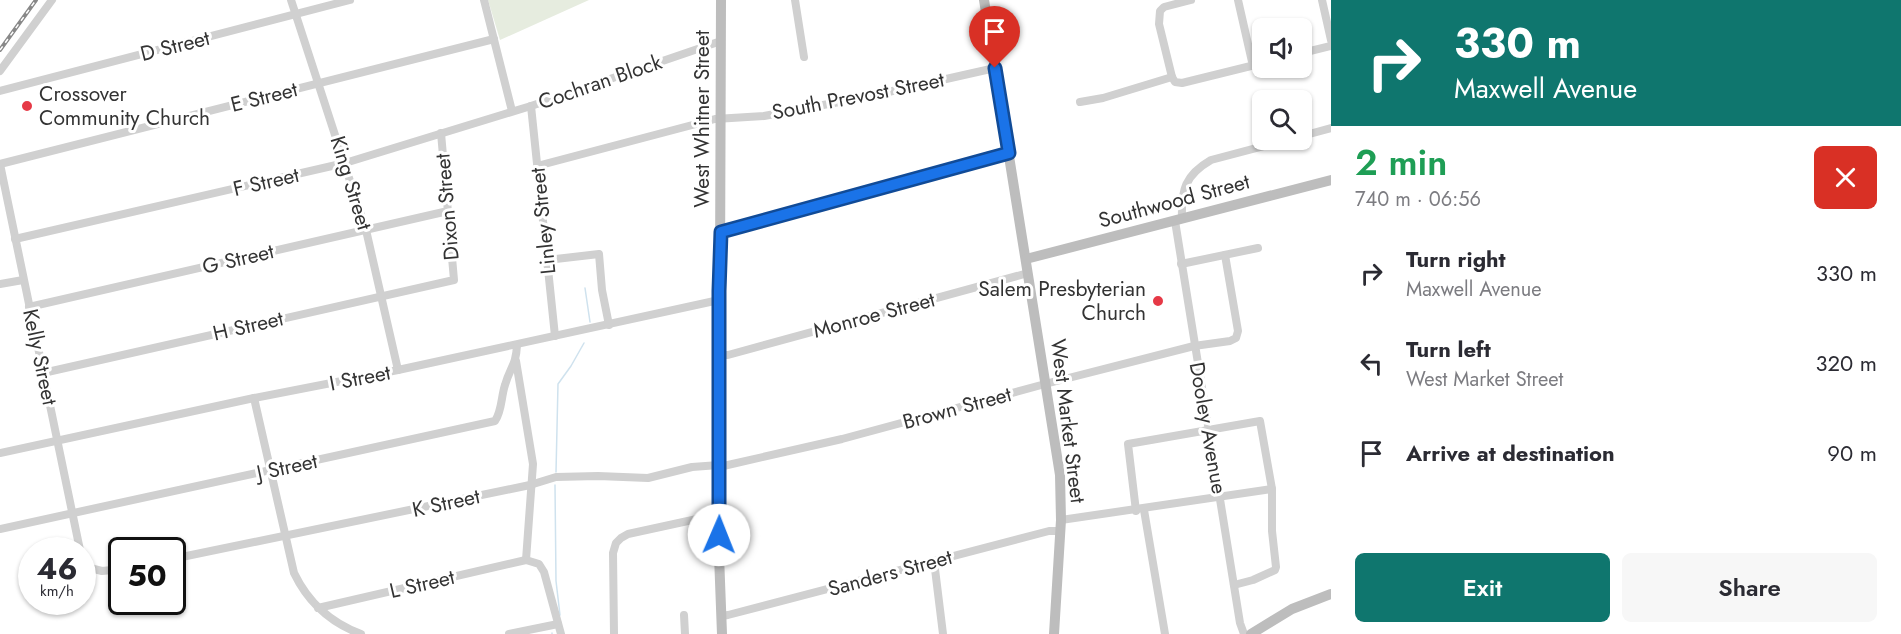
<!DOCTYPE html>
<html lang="en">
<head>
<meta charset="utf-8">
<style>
  body { margin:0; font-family:Jost,sans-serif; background:#f7f7f7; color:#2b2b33; height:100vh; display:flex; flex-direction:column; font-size:22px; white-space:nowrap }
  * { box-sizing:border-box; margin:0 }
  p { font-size:20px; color:#7c7c81 }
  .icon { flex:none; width:33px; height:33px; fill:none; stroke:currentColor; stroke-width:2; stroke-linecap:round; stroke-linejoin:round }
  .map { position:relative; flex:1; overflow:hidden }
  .panel { display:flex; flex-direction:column; background:#fff; width:570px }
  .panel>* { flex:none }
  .guide { background:#0f766e; color:#fff; overflow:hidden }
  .controls { position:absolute; left:1252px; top:18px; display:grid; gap:12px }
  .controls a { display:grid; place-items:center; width:60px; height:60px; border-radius:9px; background:#fff; box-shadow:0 2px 4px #0004; font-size:30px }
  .speed { position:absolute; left:18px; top:537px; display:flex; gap:12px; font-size:30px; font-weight:700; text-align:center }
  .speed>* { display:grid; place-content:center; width:78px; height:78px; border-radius:50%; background:#fff; box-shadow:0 2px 4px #0004; line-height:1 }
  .speed small { font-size:15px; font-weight:400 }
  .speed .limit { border:3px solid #111; border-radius:9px; background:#fff; color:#111 }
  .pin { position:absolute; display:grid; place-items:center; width:51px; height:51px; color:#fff; margin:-62px -26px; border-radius:50% 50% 50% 0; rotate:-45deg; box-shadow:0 0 6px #0007 }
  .pin .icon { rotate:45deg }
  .me { position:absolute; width:66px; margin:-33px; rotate:1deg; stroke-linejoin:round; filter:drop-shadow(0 0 4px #0008) }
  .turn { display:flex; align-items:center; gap:21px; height:126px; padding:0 24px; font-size:27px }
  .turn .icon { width:78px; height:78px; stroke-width:2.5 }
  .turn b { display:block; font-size:42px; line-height:51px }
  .round { display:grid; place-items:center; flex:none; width:63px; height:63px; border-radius:9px; background:#f7f7f7 }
  .overview { display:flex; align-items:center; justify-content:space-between; height:102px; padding:0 24px }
  h1 { font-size:36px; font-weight:600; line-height:45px; color:#1e9e55 }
  .button { display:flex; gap:12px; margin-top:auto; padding:12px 24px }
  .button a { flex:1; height:69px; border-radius:9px; background:#0f766e; color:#fff; font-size:24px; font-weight:600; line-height:69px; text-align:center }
  .button a+a { background:#f7f7f7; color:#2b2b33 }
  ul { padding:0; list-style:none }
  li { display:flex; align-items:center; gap:18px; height:90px; padding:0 24px }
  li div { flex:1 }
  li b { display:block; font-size:22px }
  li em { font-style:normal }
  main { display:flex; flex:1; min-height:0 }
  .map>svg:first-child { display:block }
</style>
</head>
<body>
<main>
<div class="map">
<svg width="1331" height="634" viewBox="0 0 1331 634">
  <rect width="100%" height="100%" fill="#fff"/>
  <path fill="#e6ecdf" d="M 488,0 L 589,0 L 500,40 Z"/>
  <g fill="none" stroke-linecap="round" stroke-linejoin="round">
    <g stroke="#cfe2ee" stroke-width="1.5">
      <path d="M 585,288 L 590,322"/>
      <path d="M 556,472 L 558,384 L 571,366 L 584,343"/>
      <path d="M 555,485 L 556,581 L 560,615"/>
      <path d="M 552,633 L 552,634"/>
    </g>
    <g stroke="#d0d0d0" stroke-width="8">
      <path d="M 291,0 L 366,230 L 398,370"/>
      <path d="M 484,0 L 512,111"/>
      <path d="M 795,0 L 804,57"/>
      <path d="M 1238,0 L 1253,66"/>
      <path d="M 1322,0 L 1331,40"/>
      <path d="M 1302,53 L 1331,46"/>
      <path d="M 0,71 L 52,0"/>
      <path d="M 1172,77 L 1159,24 L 1160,11 L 1164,7 L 1191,0"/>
      <path d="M 1172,77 L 1175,82 L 1182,83 L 1263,63"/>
      <path d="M 0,91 L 350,0"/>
      <path d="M 1080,102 L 1103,98 L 1172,77"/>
      <path d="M 531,106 L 555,336"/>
      <path d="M 1302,136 L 1331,128"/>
      <path d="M 0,164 L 494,39"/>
      <path d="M 0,164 L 80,550"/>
      <path d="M 537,166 L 715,119 L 764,116 L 866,97 L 995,68"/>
      <path d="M 1182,219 C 1181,190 1185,175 1211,160 L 1287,140"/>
      <path d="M 1175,221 L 1240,623 L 1244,634"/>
      <path d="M 721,232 L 1009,153"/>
      <path d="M 15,239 L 345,163 L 531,106 L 721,41"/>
      <path d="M 547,260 L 599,254 L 602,290 L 609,325"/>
      <path d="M 1181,264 L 1258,248"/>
      <path d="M 0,284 L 23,280"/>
      <path d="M 29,307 L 448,211"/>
      <path d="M 720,355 L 728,355 L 1028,273"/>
      <path d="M 516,361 L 533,464 L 526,560 L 539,564 L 544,572 L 561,634"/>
      <path d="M 43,373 L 454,280 L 441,133"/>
      <path d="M 254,398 L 294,573 C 308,602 331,623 361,634"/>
      <path d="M 0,453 L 254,398 L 398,370 L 719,300"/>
      <path d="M 719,467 L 842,439 L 1045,384 L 1194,346 L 1230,341 L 1236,338 L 1238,331 L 1225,255"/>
      <path d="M 1144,510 L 1165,634"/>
      <path d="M 1136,511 L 1128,444 L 1260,421 L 1272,489 L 1272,531 L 1276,567 L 1275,570 L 1253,580 L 1234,585"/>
      <path d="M 1061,520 L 1272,489"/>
      <path d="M 0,529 L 495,421 C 502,411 501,397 505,385 C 510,367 516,366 517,345"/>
      <path d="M 82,558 L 90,568 L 102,571 L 122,569"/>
      <path d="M 172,559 L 530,485 L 556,477 L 598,476 L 648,478 L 692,467 L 719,465"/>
      <path d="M 934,561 L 943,634"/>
      <path d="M 318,608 L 526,560"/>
      <path d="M 684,615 L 685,634"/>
      <path d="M 721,616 L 728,615 L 1049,531 L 1060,531"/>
      <path d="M 509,634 L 558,624"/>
      <path d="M 614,634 L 613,553 L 616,543 L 621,538 L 628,534 L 720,514"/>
    </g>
    <g stroke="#bdbdbd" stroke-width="10">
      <path d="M 721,0 L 719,555 L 722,634"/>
      <path d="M 984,0 L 1060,475 L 1061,520 L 1054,634"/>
      <path d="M 1026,259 L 1331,180"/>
      <path d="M 1251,634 L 1292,609 L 1331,594"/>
    </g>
    <defs>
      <path id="rail" d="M 0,50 L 36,0"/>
    </defs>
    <use href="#rail" stroke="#888" stroke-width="4"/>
    <use href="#rail" stroke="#fff" stroke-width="1.5" stroke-dasharray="4.5" stroke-linecap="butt"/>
  </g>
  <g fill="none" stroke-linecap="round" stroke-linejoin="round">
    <defs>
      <path id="route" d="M 719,535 L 719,291 L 721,232 L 1009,153 L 995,68"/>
    </defs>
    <use href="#route" stroke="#114b97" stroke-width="15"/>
    <use href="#route" stroke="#1a73e8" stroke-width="10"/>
  </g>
  <g fill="#e63946" stroke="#fff" stroke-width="2">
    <circle cx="27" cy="106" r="6"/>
    <circle cx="1158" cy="301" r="6"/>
  </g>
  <g text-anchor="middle" stroke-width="6" stroke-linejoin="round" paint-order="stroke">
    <g font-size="21" fill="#333" stroke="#fff">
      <text transform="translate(175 46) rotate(-14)" y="7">D Street</text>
      <text transform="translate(600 82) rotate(-19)" y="7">Cochran Block</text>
      <text transform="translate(858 96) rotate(-11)" y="7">South Prevost Street</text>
      <text transform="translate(264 97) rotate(-14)" y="7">E Street</text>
      <text transform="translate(702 119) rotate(-90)" y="7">West Whitner Street</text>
      <text transform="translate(266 182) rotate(-13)" y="7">F Street</text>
      <text transform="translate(351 183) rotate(73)" y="7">King Street</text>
      <text transform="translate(1174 201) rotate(-15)" y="7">Southwood Street</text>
      <text transform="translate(447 207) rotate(-95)" y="7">Dixon Street</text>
      <text transform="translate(543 221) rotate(-96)" y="7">Linley Street</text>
      <text transform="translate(238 259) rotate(-13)" y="7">G Street</text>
      <text transform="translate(874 315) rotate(-15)" y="7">Monroe Street</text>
      <text transform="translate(248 326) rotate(-13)" y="7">H Street</text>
      <text transform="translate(40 357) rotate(78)" y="7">Kelly Street</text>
      <text transform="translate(360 378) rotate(-11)" y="7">I Street</text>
      <text transform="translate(957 408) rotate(-15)" y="7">Brown Street</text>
      <text transform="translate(1068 421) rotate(83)" y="7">West Market Street</text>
      <text transform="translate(1208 428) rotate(80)" y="7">Dooley Avenue</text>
      <text transform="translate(287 467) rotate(-12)" y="7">J Street</text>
      <text transform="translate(446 503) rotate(-12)" y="7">K Street</text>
      <text transform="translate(890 573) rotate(-15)" y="7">Sanders Street</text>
      <text transform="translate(422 584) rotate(-13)" y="7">L Street</text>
    </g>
    <g font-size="21" fill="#333" stroke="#fff" text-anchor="start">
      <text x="39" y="101">Crossover<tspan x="39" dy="24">Community Church</tspan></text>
      <text x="1146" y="296" text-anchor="end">Salem Presbyterian<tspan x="1146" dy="24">Church</tspan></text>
    </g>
  </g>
</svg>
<div class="controls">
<a><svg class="icon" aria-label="sound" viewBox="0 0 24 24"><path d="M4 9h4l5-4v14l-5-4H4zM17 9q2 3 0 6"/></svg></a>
<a><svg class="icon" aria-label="search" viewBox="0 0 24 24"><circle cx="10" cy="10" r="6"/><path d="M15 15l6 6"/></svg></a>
</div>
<div class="speed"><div>46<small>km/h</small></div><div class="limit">50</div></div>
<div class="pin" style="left:995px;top:68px;background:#d93025"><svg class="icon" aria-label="arrive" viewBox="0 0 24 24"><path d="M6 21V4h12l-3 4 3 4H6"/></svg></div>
<svg class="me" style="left:719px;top:535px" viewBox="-20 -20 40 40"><circle r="19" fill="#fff"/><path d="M0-13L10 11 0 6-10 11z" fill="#1a73e8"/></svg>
</div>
<section class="panel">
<div class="guide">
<div class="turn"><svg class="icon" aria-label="right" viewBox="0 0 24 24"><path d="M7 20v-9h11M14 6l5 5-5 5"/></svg><div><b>330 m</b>Maxwell Avenue</div></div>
</div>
<div class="overview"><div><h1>2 min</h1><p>740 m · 06:56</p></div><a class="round" style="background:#d93025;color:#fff"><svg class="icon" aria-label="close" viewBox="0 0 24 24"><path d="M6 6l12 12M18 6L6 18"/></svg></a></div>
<ul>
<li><svg class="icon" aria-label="right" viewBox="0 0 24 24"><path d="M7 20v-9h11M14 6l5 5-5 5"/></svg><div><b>Turn right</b><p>Maxwell Avenue</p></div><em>330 m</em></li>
<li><svg class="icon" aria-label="left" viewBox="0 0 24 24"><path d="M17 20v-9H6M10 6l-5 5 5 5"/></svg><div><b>Turn left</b><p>West Market Street</p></div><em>320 m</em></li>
<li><svg class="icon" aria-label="arrive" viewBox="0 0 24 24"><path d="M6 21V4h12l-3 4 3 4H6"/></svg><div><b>Arrive at destination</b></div><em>90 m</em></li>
</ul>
<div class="button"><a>Exit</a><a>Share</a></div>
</section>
</main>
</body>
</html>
